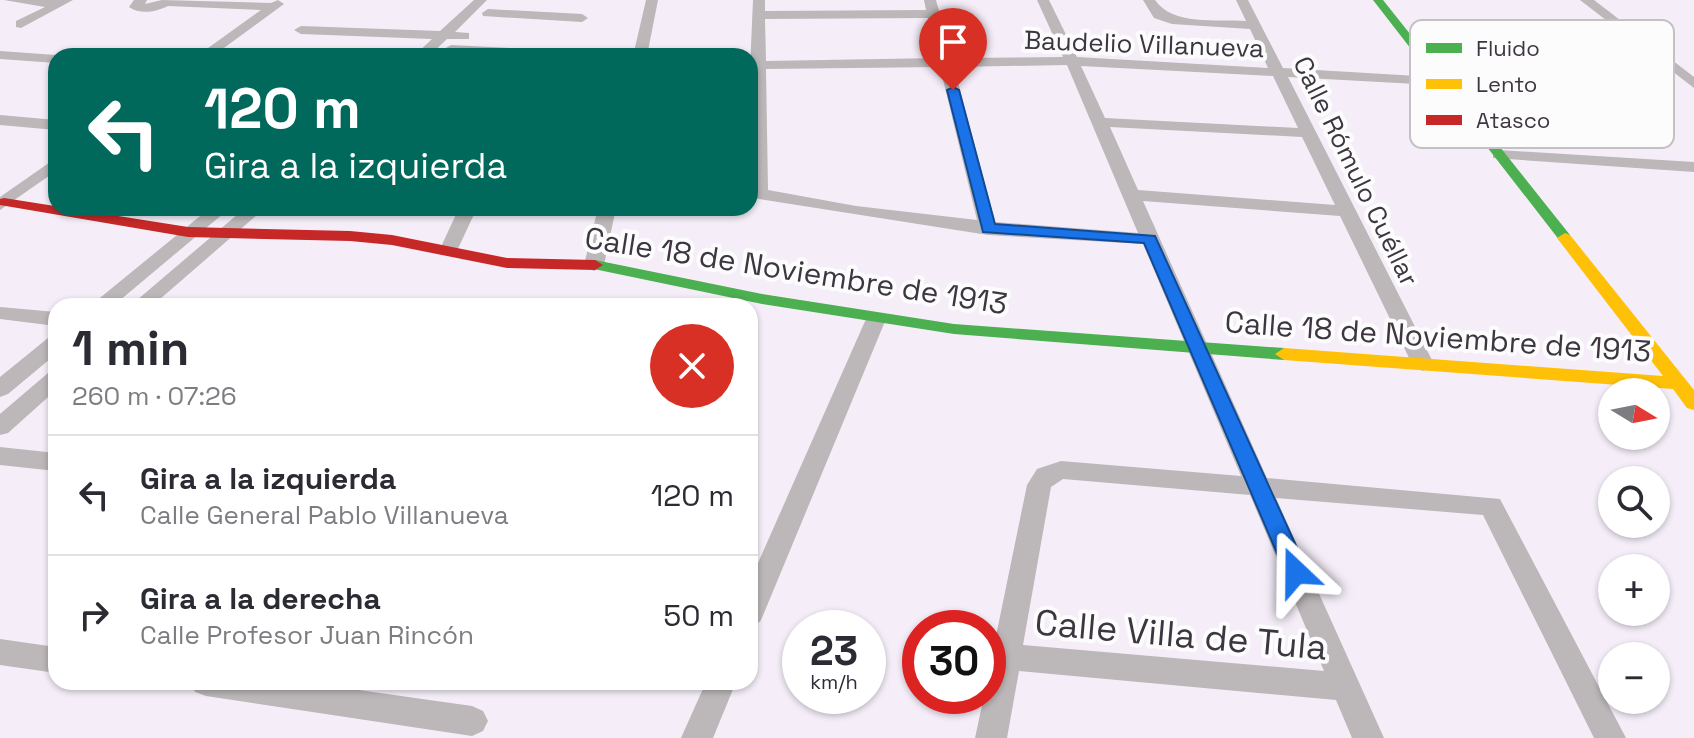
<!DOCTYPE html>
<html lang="es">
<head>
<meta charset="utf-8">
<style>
  body { margin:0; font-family:"Space Grotesk",sans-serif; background:#f7f7f7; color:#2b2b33; height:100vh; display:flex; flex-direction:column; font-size:30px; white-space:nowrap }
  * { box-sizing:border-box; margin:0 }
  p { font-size:26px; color:#7c7c81 }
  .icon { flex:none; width:44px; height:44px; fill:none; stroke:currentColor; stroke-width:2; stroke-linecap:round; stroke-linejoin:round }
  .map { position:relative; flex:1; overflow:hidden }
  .drawer { position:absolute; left:48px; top:298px; width:710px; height:392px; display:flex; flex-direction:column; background:#fff; border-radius:24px; box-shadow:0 2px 6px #0004 }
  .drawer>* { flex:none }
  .banner { position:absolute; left:48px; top:48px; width:710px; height:168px; border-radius:24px; box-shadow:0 2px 6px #0004; background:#00695c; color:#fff; overflow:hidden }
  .needle { width:52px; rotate:100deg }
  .tools { position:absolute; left:1598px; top:378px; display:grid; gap:16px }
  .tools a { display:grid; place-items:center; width:72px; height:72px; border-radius:50%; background:#fff; box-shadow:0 2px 6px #0004; font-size:40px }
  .speed { position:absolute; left:782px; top:610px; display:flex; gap:16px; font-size:40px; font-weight:700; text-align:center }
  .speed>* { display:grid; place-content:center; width:104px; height:104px; border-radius:50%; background:#fff; box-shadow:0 2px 6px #0004; line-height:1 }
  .speed small { font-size:20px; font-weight:400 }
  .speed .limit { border:12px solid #d22; background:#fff; color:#111 }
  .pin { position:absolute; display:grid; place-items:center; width:68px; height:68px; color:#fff; margin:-82px -34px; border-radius:50% 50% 50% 0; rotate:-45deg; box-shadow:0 0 8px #0007 }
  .pin .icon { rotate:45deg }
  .me { position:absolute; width:88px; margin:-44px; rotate:337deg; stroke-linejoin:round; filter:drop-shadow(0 0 6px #0008) }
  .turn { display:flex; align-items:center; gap:28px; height:168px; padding:0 24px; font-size:36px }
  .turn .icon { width:104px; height:104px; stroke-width:2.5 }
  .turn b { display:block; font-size:56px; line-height:68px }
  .round { display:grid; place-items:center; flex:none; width:84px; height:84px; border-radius:42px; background:#f7f7f7 }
  .headline { display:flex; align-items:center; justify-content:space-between; height:136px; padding:0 24px }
  h1 { font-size:48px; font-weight:700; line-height:60px }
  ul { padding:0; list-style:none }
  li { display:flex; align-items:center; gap:24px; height:120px; padding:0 24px; border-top:2px solid #e1e1e2 }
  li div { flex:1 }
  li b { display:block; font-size:30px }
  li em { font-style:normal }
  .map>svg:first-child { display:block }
</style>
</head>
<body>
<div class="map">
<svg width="1694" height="738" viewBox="0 0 1694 738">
  <rect width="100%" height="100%" fill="#f5eef9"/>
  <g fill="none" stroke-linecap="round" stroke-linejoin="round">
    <g fill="#bcb7b8" fill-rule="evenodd">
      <path d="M 4,0 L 73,0 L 21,28 L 16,27 L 16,21 L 45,7 Z"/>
      <path d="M 134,0 L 147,0 L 145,4 L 162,0 L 271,3 L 278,0 L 284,4 L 213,56 L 197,56 L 261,10 L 168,6 C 156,12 140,15 129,7 Z"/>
      <path d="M 474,0 L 487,0 L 455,32 L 469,33 L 469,39 L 447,39 L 429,56 L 414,56 L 432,39 L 301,34 L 294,30 L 301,26 L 440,31 Z"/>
      <path d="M 646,0 L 658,0 L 647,56 L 633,56 Z"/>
      <path d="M 753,0 L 765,0 L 765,11 L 926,10 L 924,0 L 936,0 L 952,58 L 1063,57 L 1037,0 L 1049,0 L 1077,57 L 1268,68 L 1250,29 L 1172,24 L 1154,18 L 1143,0 L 1155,0 C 1173,26 1216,19 1246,21 L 1236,0 L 1248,0 L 1283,68 L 1586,86 L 1588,89 L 1581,93 L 1288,77 L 1434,364 L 1423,371 L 1412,364 L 1340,216 L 1143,201 L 1267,478 L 1500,499 L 1626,738 L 1594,738 L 1483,515 L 1276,498 L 1384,738 L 1352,738 L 1336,700 L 1019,671 L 1007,738 L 975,738 L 984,696 L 988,696 L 988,675 L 1027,485 L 1037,469 L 1061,461 L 1241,476 L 1143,244 L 988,235 L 753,198 L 750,69 ZM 928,18 L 938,58 L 766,61 L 765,19 ZM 1067,65 L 1138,233 L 995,222 L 954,67 ZM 1081,66 L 1273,76 L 1298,128 L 1105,118 ZM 940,67 L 977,220 L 856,206 L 768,190 L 766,69 ZM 1110,127 L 1302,137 L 1335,205 L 1138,190 ZM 1063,479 L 1250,495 L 1324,671 L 1023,645 L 1051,487 Z"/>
      <path d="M 1580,0 L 1594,0 L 1694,77 L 1694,88 Z"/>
      <path d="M 488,9 L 582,14 L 588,18 L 582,22 L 483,16 L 482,13 Z"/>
      <path d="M 451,45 L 565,51 L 572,55 L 446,52 L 444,49 Z"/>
      <path d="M 0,51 L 56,55 L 61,56 L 56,56 L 56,63 L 0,59 Z"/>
      <path d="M 0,115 L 56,120 L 56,130 L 0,125 Z"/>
      <path d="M 1499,150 L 1694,162 L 1694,172 L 1493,158 L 1493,152 Z"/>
      <path d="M 56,158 L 56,171 L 0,210 L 0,197 Z"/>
      <path d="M 210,208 L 230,208 L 113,306 L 90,306 Z"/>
      <path d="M 245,208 L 265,208 L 152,306 L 130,306 Z"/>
      <path d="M 459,208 L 477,208 L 455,255 L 441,255 L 439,251 Z"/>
      <path d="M 598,208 L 616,208 L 604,265 L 594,271 L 584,265 Z"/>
      <path d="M 0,307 L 56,312 L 56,326 L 0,319 Z"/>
      <path d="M 876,312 L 886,319 L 764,613 L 760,622 L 750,625 L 750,581 L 866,319 Z"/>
      <path d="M 56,336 L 56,354 L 8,394 L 0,397 L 0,377 L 48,338 Z"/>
      <path d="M 56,370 L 56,390 L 8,433 L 0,435 L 0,414 L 48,373 Z"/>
      <path d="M 0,447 L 56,453 L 56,471 L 0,465 Z"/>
      <path d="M 0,639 L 56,647 L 56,673 L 0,665 Z"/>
      <path d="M 191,682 L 302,682 L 472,706 L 483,711 L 488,721 L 483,731 L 472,736 L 206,696 L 195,692 Z"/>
      <path d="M 706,682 L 736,682 L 713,738 L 681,738 Z"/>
    </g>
    <g fill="#4caf50" fill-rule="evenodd">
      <path d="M 1373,0 L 1383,0 L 1570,235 L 1570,241 L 1560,241 Z"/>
      <path d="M 595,260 L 762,294 L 954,324 L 1284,348 L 1293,354 L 1284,360 L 954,334 L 762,304 L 589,268 L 587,265 L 589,262 Z"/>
    </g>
    <path fill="#ffc107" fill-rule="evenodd" d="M 1565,233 L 1570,235 L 1694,390 L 1694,410 L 1687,408 L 1673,389 L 1284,360 L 1275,354 L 1284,348 L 1663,376 L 1557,238 Z"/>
    <path fill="#c62828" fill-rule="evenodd" d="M 4,198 L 188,227 L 350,231 L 392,235 L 507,258 L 595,260 L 603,265 L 595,270 L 507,268 L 392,245 L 350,241 L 188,237 L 0,205 L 0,199 Z"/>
  </g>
  <path fill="#1a73e8" stroke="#114b97" stroke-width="2" d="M 953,87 L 959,90 L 995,224 L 1155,236 L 1308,572 L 1304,578 L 1288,578 L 1285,572 L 1144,243 L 983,232 L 947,90 Z"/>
  <g text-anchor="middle" stroke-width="8" stroke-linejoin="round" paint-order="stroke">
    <g font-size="26" fill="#3d3641" stroke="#fcfcfc">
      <text transform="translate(1144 44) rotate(2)" y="9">Baudelio Villanueva</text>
      <text transform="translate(1356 171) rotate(64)" y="9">Calle Rómulo Cuéllar</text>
    </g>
    <g font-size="30" fill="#3d3641" stroke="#fcfcfc">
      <text transform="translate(796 271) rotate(9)" y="10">Calle 18 de Noviembre de 1913</text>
      <text transform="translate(1438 337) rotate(4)" y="10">Calle 18 de Noviembre de 1913</text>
    </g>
    <g font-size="36" fill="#3d3641" stroke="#fcfcfc">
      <text transform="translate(1181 634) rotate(5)" y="13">Calle Villa de Tula</text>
    </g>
  </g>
  <rect x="1410" y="20" width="264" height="128" rx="12" fill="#fcfcfc" stroke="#c3c1c4" stroke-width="2"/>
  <rect x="1426" y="43" width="36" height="10" fill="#4caf50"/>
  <rect x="1426" y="79" width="36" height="10" fill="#ffc107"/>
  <rect x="1426" y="115" width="36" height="10" fill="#c62828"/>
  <g font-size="22" fill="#3d3641">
    <text x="1476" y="56">Fluido</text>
    <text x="1476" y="92">Lento</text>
    <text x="1476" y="128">Atasco</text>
  </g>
</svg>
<div class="tools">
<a><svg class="needle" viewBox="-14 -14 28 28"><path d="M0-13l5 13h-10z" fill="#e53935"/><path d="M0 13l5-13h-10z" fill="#7c7c81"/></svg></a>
<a><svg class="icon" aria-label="search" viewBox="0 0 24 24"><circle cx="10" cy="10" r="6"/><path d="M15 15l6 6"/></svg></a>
<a>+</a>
<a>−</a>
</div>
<div class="speed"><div>23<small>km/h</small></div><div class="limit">30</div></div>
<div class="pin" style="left:953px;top:90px;background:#d93025"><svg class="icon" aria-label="arrive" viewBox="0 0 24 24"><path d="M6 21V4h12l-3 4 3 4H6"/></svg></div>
<svg class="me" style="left:1296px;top:572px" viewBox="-20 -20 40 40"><path d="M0-17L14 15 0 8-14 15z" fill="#1a73e8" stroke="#fff" stroke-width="4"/></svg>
<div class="banner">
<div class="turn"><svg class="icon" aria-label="left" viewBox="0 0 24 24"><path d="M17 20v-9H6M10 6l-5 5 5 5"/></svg><div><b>120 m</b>Gira a la izquierda</div></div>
</div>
<section class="drawer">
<div class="headline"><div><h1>1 min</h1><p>260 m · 07:26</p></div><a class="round" style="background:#d93025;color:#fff"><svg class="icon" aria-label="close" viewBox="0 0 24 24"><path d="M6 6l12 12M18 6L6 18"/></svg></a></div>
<ul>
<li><svg class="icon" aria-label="left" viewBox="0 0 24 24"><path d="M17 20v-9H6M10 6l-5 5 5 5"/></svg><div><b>Gira a la izquierda</b><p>Calle General Pablo Villanueva</p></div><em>120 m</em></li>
<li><svg class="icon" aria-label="right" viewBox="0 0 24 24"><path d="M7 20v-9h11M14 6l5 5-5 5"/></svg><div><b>Gira a la derecha</b><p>Calle Profesor Juan Rincón</p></div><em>50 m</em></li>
</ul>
</section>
</div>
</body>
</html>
